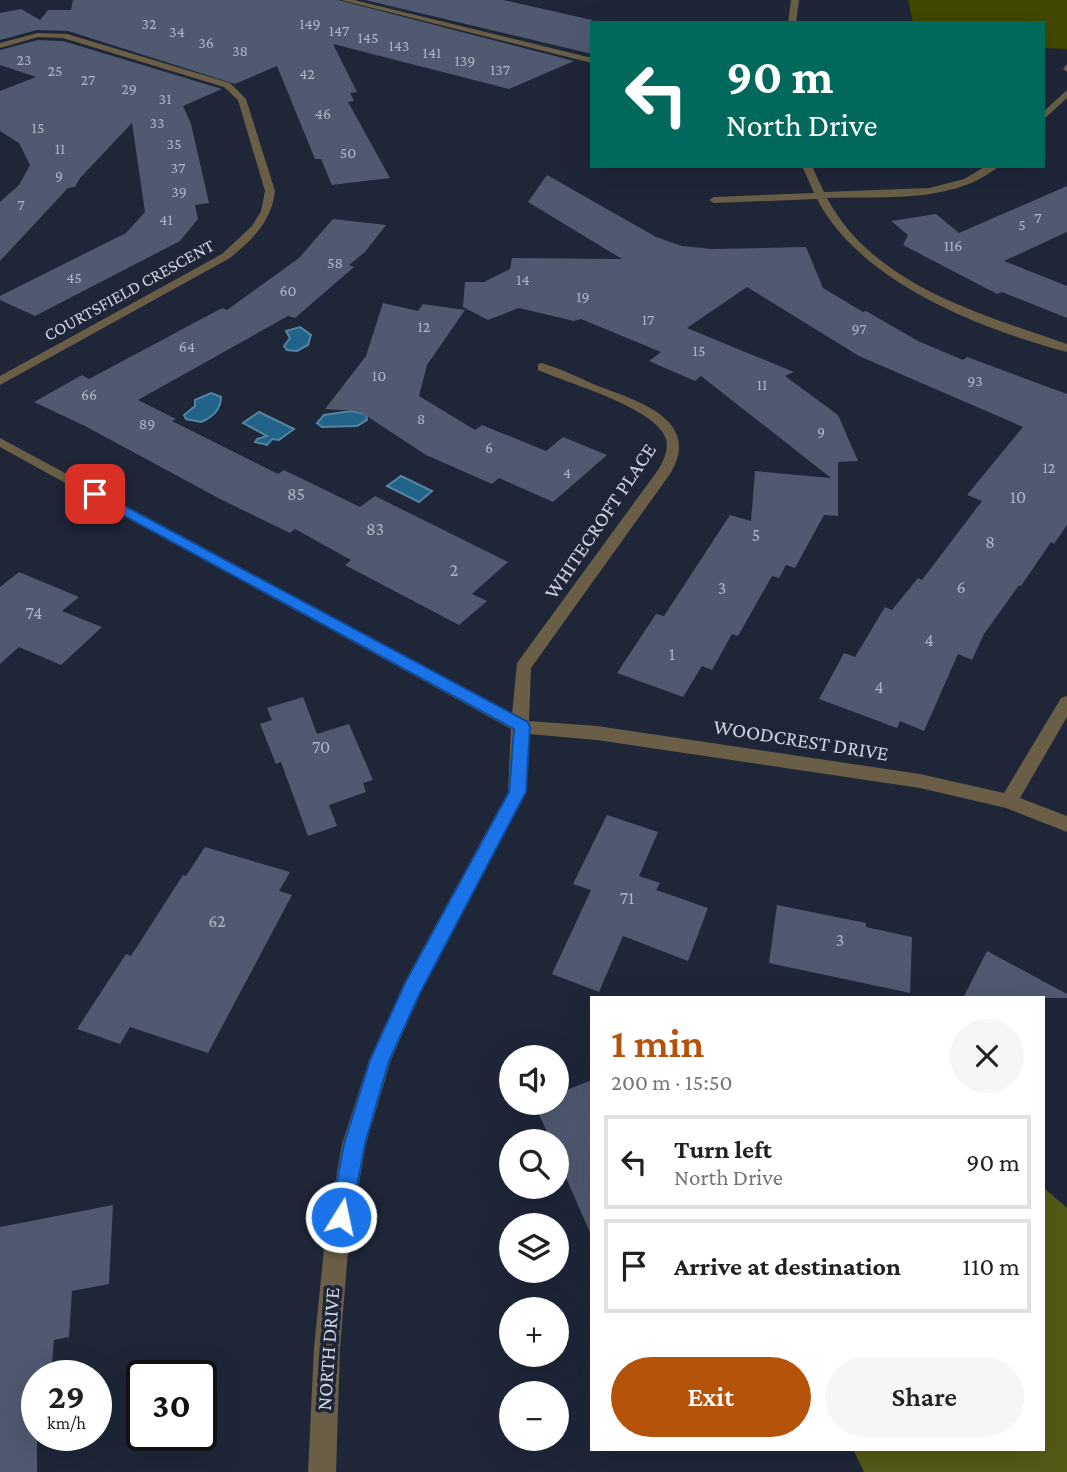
<!DOCTYPE html>
<html lang="en">
<head>
<meta charset="utf-8">
<style>
  body { margin:0; font-family:"Crimson Pro",serif; background:#f6f6f6; color:#202124; height:100vh; display:flex; flex-direction:column; font-size:26px; white-space:nowrap }
  * { box-sizing:border-box; margin:0 }
  p { font-size:23px; color:#757577 }
  .icon { flex:none; width:38px; height:38px; fill:none; stroke:currentColor; stroke-width:2; stroke-linecap:round; stroke-linejoin:round }
  .map { position:relative; flex:1; overflow:hidden }
  .drawer { position:absolute; left:590px; top:996px; width:455px; height:455px; display:flex; flex-direction:column; background:#fff; border-radius:0px; box-shadow:0 7px 28px #0002 }
  .drawer>* { flex:none }
  .banner { position:absolute; left:590px; top:21px; width:455px; height:147px; border-radius:0px; box-shadow:0 7px 28px #0002; background:#00695c; color:#fff; overflow:hidden }
  .fabs { position:absolute; left:499px; top:1045px; display:grid; gap:14px }
  .fabs a { display:grid; place-items:center; width:70px; height:70px; border-radius:50%; background:#fff; box-shadow:0 7px 28px #0002; font-size:35px }
  .speed { position:absolute; left:21px; top:1360px; display:flex; gap:14px; font-size:35px; font-weight:700; text-align:center }
  .speed>* { display:grid; place-content:center; width:91px; height:91px; border-radius:50%; background:#fff; box-shadow:0 7px 28px #0002; line-height:1 }
  .speed small { font-size:18px; font-weight:400 }
  .speed .limit { border:4px solid #111; border-radius:10px; background:#fff; color:#111 }
  .pin { position:absolute; display:grid; place-items:center; width:60px; height:60px; color:#fff; margin:-30px; border-radius:14px; box-shadow:0 4px 10px #0006 }
  .me { position:absolute; width:77px; margin:-38px; rotate:10deg; stroke-linejoin:round; filter:drop-shadow(0 0 5px #0008) }
  .turn { display:flex; align-items:center; gap:24px; height:147px; padding:0 21px; font-size:32px }
  .turn .icon { width:91px; height:91px; stroke-width:2.5 }
  .turn b { display:block; font-size:49px; line-height:60px }
  .round { display:grid; place-items:center; flex:none; width:74px; height:74px; border-radius:37px; background:#f6f6f6 }
  .summary { display:flex; align-items:center; justify-content:space-between; height:119px; padding:0 21px }
  h1 { font-size:42px; font-weight:600; line-height:52px; color:#b45309 }
  .action { display:flex; gap:14px; margin-top:auto; padding:14px 21px }
  .action a { flex:1; height:80px; border-radius:42px; background:#b45309; color:#fff; font-size:28px; font-weight:600; line-height:80px; text-align:center }
  .action a+a { background:#f6f6f6; color:#202124 }
  ul { padding:0; list-style:none }
  li { display:flex; align-items:center; gap:21px; height:94px; margin:0 14px 10px; padding:0 7px; border:4px solid #e0e0e0; border-radius:0px }
  li div { flex:1 }
  li b { display:block; font-size:26px }
  li em { font-style:normal }
  .map>svg:first-child { display:block }
</style>
</head>
<body>
<div class="map">
<svg width="1067" height="1472" viewBox="0 0 1067 1472">
  <rect width="100%" height="100%" fill="#1e2638"/>
  <path fill="#424700" d="M 908,0 L 1067,0 L 1067,49 L 1043,48 L 1043,23 L 913,23 Z"/>
  <path fill="#545a16" d="M 1043,1187 L 1067,1208 L 1067,1472 L 864,1472 L 853,1449 L 1043,1449 Z"/>
  <g fill="#226389" stroke="#5584a3" stroke-width="2">
    <path d="M 300,327 L 311,335 L 308,345 L 297,351 L 287,350 L 284,346 L 290,338 L 286,331 Z"/>
    <path d="M 211,393 L 221,397 C 221,410 213,417 201,422 L 186,419 L 184,415 L 195,406 L 195,400 Z"/>
    <path d="M 351,411 L 366,414 L 367,420 L 357,426 L 322,427 L 317,423 L 324,415 Z"/>
    <path d="M 259,412 L 294,429 L 279,440 L 272,439 L 267,445 L 255,442 L 257,439 L 267,436 L 243,423 Z"/>
    <path d="M 401,476 L 432,491 L 419,502 L 387,486 Z"/>
  </g>
  <g fill="#50596f">
    <path d="M 73,0 L 338,0 L 574,61 L 509,89 L 333,44 L 357,92 L 350,93 L 354,101 L 348,102 L 390,178 L 332,185 L 321,159 L 315,159 L 277,66 L 235,84 L 68,31 L 37,30 L 0,40 L 0,13 L 21,9 L 40,20 L 48,10 L 71,10 Z"/>
    <path d="M 365,0 L 503,0 L 592,20 L 592,54 Z"/>
    <path d="M 38,40 L 63,41 L 222,89 L 183,106 L 191,124 L 209,203 L 195,205 L 198,219 L 180,241 L 35,316 L 0,300 L 0,296 L 126,233 L 145,212 L 132,123 L 80,178 L 75,187 L 68,188 L 0,261 L 0,202 L 19,185 L 30,165 L 19,143 L 0,131 L 0,91 L 36,77 L 0,65 L 0,50 Z"/>
    <path d="M 547,175 L 656,237 L 682,246 L 712,249 L 806,247 L 823,288 L 863,312 L 866,311 L 918,341 L 963,360 L 967,357 L 1067,394 L 1067,525 L 1054,544 L 1051,542 L 1021,586 L 1019,585 L 984,634 L 972,660 L 958,654 L 924,731 L 900,721 L 897,728 L 819,699 L 844,653 L 855,657 L 885,607 L 892,610 L 918,578 L 922,580 L 982,501 L 967,495 L 1023,427 L 859,356 L 747,287 L 687,328 L 794,372 L 785,376 L 838,415 L 858,461 L 838,462 L 838,516 L 824,515 L 795,568 L 786,565 L 779,578 L 772,576 L 738,636 L 732,634 L 712,670 L 702,666 L 683,697 L 617,673 L 656,614 L 664,616 L 730,515 L 751,521 L 755,471 L 831,478 L 701,376 L 695,381 L 649,361 L 661,352 L 581,319 L 574,321 L 519,308 L 488,320 L 463,307 L 465,282 L 484,282 L 510,269 L 512,258 L 622,259 L 528,202 Z"/>
    <path d="M 1067,186 L 1067,232 L 1004,261 L 1067,286 L 1067,318 L 1002,292 L 997,294 L 903,245 L 908,235 L 891,221 L 936,214 L 959,233 Z"/>
    <path d="M 333,219 L 386,225 L 365,252 L 349,265 L 354,267 L 295,318 L 288,316 L 138,400 L 176,419 L 172,421 L 278,474 L 284,470 L 360,507 L 375,496 L 508,562 L 472,594 L 487,601 L 459,625 L 345,565 L 351,560 L 295,529 L 290,533 L 222,500 L 85,426 L 34,402 L 82,375 L 89,379 L 222,308 L 227,310 L 299,258 Z"/>
    <path d="M 383,303 L 418,311 L 423,304 L 465,310 L 427,365 L 419,396 L 475,430 L 482,425 L 546,451 L 563,437 L 607,455 L 553,502 L 499,478 L 492,484 L 426,455 L 359,411 L 325,409 L 366,356 Z"/>
    <path d="M 19,572 L 79,597 L 62,611 L 102,627 L 61,665 L 19,647 L 0,664 L 0,587 Z"/>
    <path d="M 303,697 L 317,734 L 349,724 L 373,780 L 363,783 L 366,792 L 329,805 L 337,826 L 308,836 L 281,762 L 276,764 L 260,724 L 272,720 L 267,708 Z"/>
    <path d="M 607,815 L 658,832 L 639,876 L 660,883 L 656,890 L 708,908 L 688,961 L 623,936 L 599,992 L 552,974 L 591,890 L 573,884 Z"/>
    <path d="M 205,847 L 290,872 L 279,891 L 292,895 L 208,1053 L 130,1027 L 120,1044 L 77,1029 L 126,954 L 131,956 L 183,875 L 186,876 Z"/>
    <path d="M 777,905 L 866,923 L 866,927 L 912,937 L 910,993 L 769,963 Z"/>
    <path d="M 987,951 L 1067,994 L 1067,998 L 963,998 Z"/>
    <path d="M 592,1080 L 592,1237 L 556,1155 L 556,1141 L 551,1141 L 534,1103 L 556,1102 L 556,1094 Z"/>
    <path d="M 113,1205 L 109,1284 L 72,1291 L 69,1337 L 54,1340 L 51,1376 L 37,1376 L 37,1472 L 0,1472 L 0,1227 Z"/>
  </g>
  <g fill="none" stroke-linecap="round" stroke-linejoin="round">
    <g fill="#6a5f46" fill-rule="evenodd">
      <path d="M 341,0 L 354,0 L 592,58 L 592,63 Z"/>
      <path d="M 791,0 L 799,0 L 796,23 L 788,23 Z"/>
      <path d="M 38,33 L 67,34 L 230,83 L 246,99 L 275,191 C 272,221 252,240 230,258 L 0,385 L 0,376 L 222,254 L 252,226 L 261,211 L 265,191 L 238,100 L 224,87 L 63,38 L 38,37 L 0,48 L 0,43 Z"/>
      <path d="M 1067,64 L 1067,72 L 1063,69 Z"/>
      <path d="M 1067,90 L 1067,98 L 1043,120 L 1043,112 Z"/>
      <path d="M 802,166 L 812,166 L 824,192 L 929,188 L 964,179 L 986,166 L 999,166 C 954,204 882,196 827,198 C 873,285 981,314 1067,344 L 1067,352 C 980,329 860,282 817,199 L 714,203 L 709,200 L 714,197 L 814,193 Z"/>
      <path d="M 542,363 C 561,369 580,378 598,386 C 638,401 703,420 670,474 L 531,668 L 529,721 L 597,726 L 920,774 L 1004,793 L 1061,698 L 1067,696 L 1067,717 L 1020,798 L 1067,816 L 1067,832 L 1006,808 L 920,788 L 597,740 L 529,734 L 526,792 L 420,994 L 391,1060 L 366,1144 L 349,1239 L 340,1348 L 336,1472 L 308,1472 L 314,1348 L 325,1239 L 342,1144 L 369,1060 L 405,982 L 508,792 L 511,729 L 0,447 L 0,438 L 512,714 L 517,663 L 658,470 C 663,461 669,451 666,439 C 657,408 567,383 538,370 L 538,364 Z"/>
    </g>
  </g>
  <path fill="#1a73e8" stroke="#114b97" stroke-width="2" d="M 95,490 L 528,722 L 530,727 L 526,792 L 419,995 L 389,1061 L 365,1144 L 351,1217 L 348,1225 L 341,1228 L 333,1225 L 330,1217 L 344,1144 L 370,1060 L 405,983 L 509,792 L 514,729 L 90,497 L 90,491 Z"/>
  <g text-anchor="middle" stroke-width="7" stroke-linejoin="round" paint-order="stroke">
    <g font-size="16" fill="#aeb4c3">
      <text x="149" y="29">32</text>
      <text x="310" y="29">149</text>
      <text x="339" y="36">147</text>
      <text x="177" y="37">34</text>
      <text x="368" y="43">145</text>
      <text x="206" y="48">36</text>
      <text x="399" y="51">143</text>
      <text x="240" y="56">38</text>
      <text x="432" y="58">141</text>
      <text x="24" y="65">23</text>
      <text x="465" y="66">139</text>
      <text x="500" y="75">137</text>
      <text x="55" y="76">25</text>
      <text x="307" y="79">42</text>
      <text x="88" y="85">27</text>
      <text x="129" y="94">29</text>
      <text x="165" y="104">31</text>
      <text x="323" y="119">46</text>
      <text x="157" y="128">33</text>
      <text x="38" y="133">15</text>
      <text x="174" y="149">35</text>
      <text x="60" y="154">11</text>
      <text x="348" y="158">50</text>
      <text x="178" y="173">37</text>
      <text x="59" y="181">9</text>
      <text x="179" y="197">39</text>
      <text x="21" y="210">7</text>
      <text x="1038" y="223">7</text>
      <text x="166" y="225">41</text>
      <text x="1022" y="230">5</text>
      <text x="953" y="251">116</text>
      <text x="335" y="268">58</text>
      <text x="74" y="283">45</text>
      <text x="523" y="285">14</text>
      <text x="288" y="296">60</text>
      <text x="583" y="302">19</text>
      <text x="648" y="325">17</text>
      <text x="424" y="332">12</text>
      <text x="859" y="334">97</text>
      <text x="187" y="352">64</text>
      <text x="699" y="356">15</text>
      <text x="379" y="381">10</text>
      <text x="975" y="386">93</text>
      <text x="762" y="390">11</text>
      <text x="89" y="400">66</text>
      <text x="421" y="424">8</text>
      <text x="147" y="429">89</text>
      <text x="821" y="437">9</text>
      <text x="489" y="453">6</text>
      <text x="1049" y="473">12</text>
      <text x="567" y="478">4</text>
    </g>
    <g font-size="18" fill="#cdd2df" stroke="#1e2638">
      <text transform="translate(129 290) rotate(-29)" y="6">COURTSFIELD CRESCENT</text>
    </g>
    <g font-size="18" fill="#aeb4c3">
      <text x="296" y="500">85</text>
      <text x="1018" y="503">10</text>
      <text x="375" y="535">83</text>
      <text x="756" y="541">5</text>
      <text x="990" y="548">8</text>
      <text x="454" y="576">2</text>
      <text x="961" y="593">6</text>
      <text x="722" y="594">3</text>
      <text x="34" y="619">74</text>
      <text x="929" y="646">4</text>
      <text x="672" y="660">1</text>
      <text x="879" y="693">4</text>
      <text x="321" y="753">70</text>
      <text x="627" y="904">71</text>
      <text x="217" y="927">62</text>
      <text x="840" y="946">3</text>
    </g>
    <g font-size="21" fill="#cdd2df" stroke="#1e2638">
      <text transform="translate(600 521) rotate(-56)" y="7">WHITECROFT PLACE</text>
      <text transform="translate(801 740) rotate(9)" y="7">WOODCREST DRIVE</text>
      <text transform="translate(328 1349) rotate(-86)" y="7">NORTH DRIVE</text>
    </g>
  </g>
</svg>
<div class="fabs">
<a><svg class="icon" aria-label="sound" viewBox="0 0 24 24"><path d="M4 9h4l5-4v14l-5-4H4zM17 9q2 3 0 6"/></svg></a>
<a><svg class="icon" aria-label="search" viewBox="0 0 24 24"><circle cx="10" cy="10" r="6"/><path d="M15 15l6 6"/></svg></a>
<a><svg class="icon" aria-label="layers" viewBox="0 0 24 24"><path d="M12 4l9 5-9 5-9-5zM3 14l9 5 9-5"/></svg></a>
<a>+</a>
<a>−</a>
</div>
<div class="speed"><div>29<small>km/h</small></div><div class="limit">30</div></div>
<div class="pin" style="left:95px;top:494px;background:#d93025"><svg class="icon" aria-label="arrive" viewBox="0 0 24 24"><path d="M6 21V4h12l-3 4 3 4H6"/></svg></div>
<svg class="me" style="left:341px;top:1217px" viewBox="-20 -20 40 40"><circle r="17" fill="#1a73e8" stroke="#fff" stroke-width="3"/><path d="M0-11L8 9 0 5-8 9z" fill="#fff"/></svg>
<div class="banner">
<div class="turn"><svg class="icon" aria-label="left" viewBox="0 0 24 24"><path d="M17 20v-9H6M10 6l-5 5 5 5"/></svg><div><b>90 m</b>North Drive</div></div>
</div>
<section class="drawer">
<div class="summary"><div><h1>1 min</h1><p>200 m · 15:50</p></div><a class="round"><svg class="icon" aria-label="close" viewBox="0 0 24 24"><path d="M6 6l12 12M18 6L6 18"/></svg></a></div>
<ul>
<li><svg class="icon" aria-label="left" viewBox="0 0 24 24"><path d="M17 20v-9H6M10 6l-5 5 5 5"/></svg><div><b>Turn left</b><p>North Drive</p></div><em>90 m</em></li>
<li><svg class="icon" aria-label="arrive" viewBox="0 0 24 24"><path d="M6 21V4h12l-3 4 3 4H6"/></svg><div><b>Arrive at destination</b></div><em>110 m</em></li>
</ul>
<div class="action"><a>Exit</a><a>Share</a></div>
</section>
</div>
</body>
</html>
